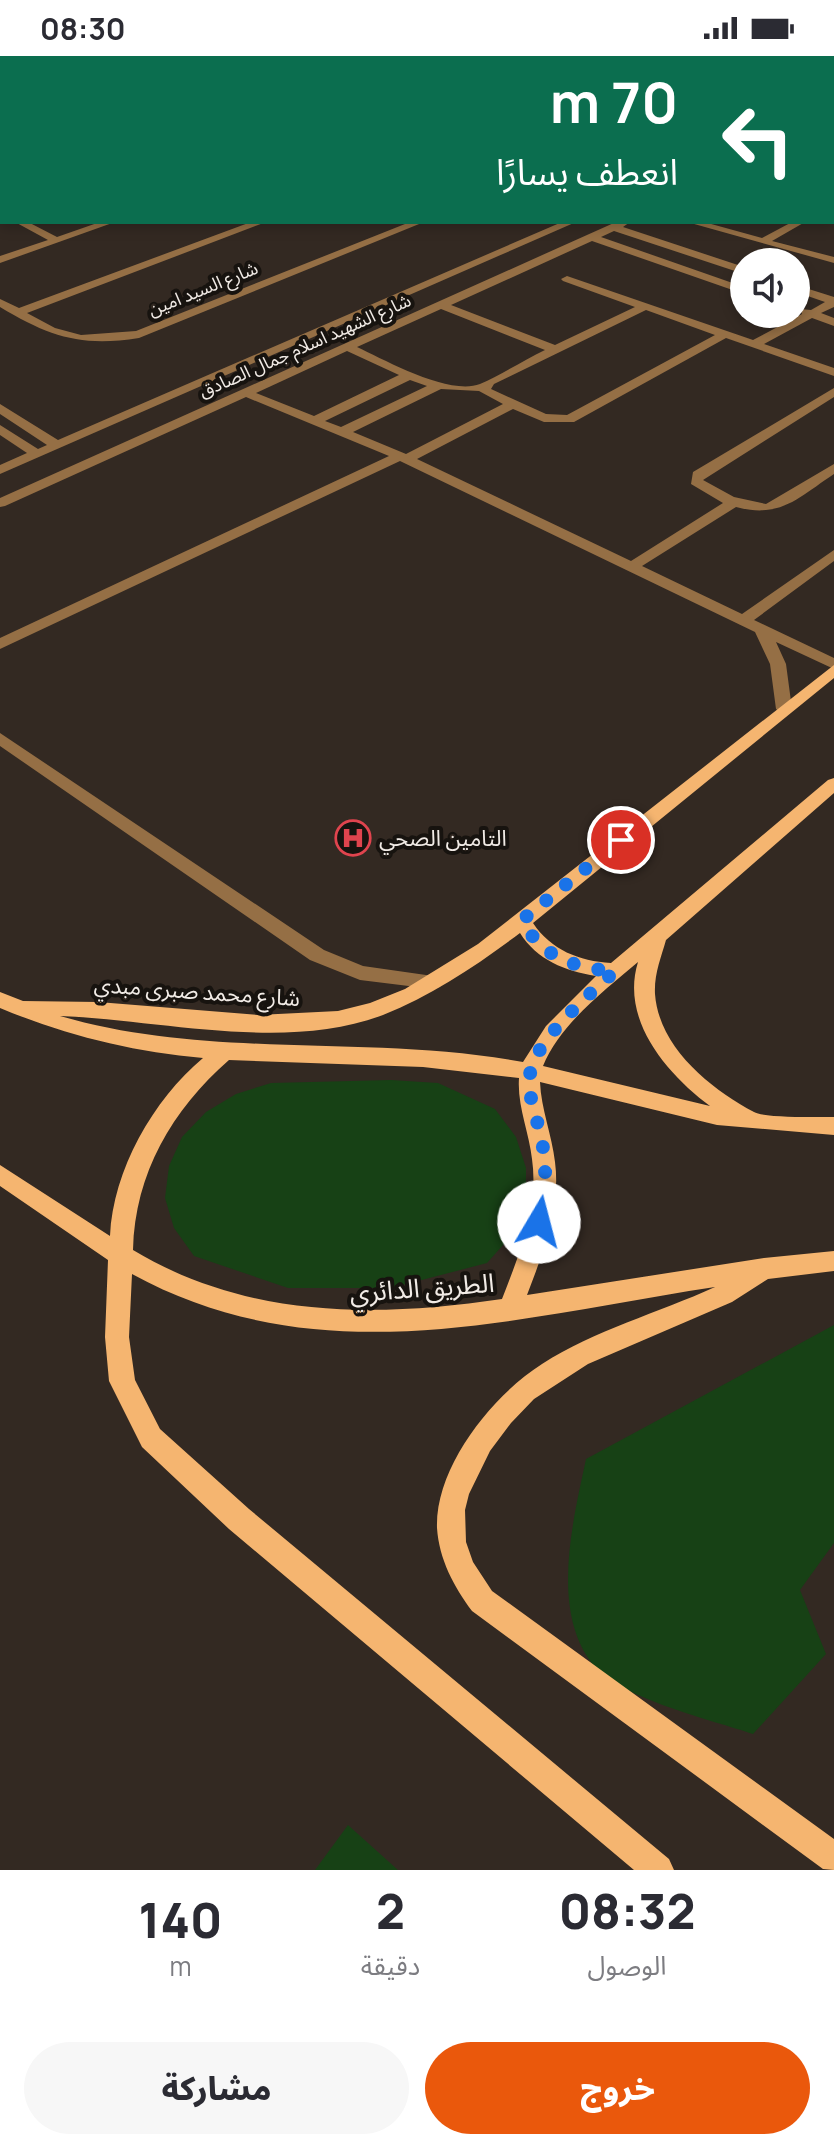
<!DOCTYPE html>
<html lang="ar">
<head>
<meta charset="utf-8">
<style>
  body { margin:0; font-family:Manrope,"Noto Sans Arabic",sans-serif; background:#f7f7f7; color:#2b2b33; direction:rtl; height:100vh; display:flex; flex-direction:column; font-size:30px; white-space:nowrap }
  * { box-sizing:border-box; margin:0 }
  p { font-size:26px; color:#7c7c81 }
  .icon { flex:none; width:44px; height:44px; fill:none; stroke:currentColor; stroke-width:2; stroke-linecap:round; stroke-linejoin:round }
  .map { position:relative; height:1814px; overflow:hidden; direction:ltr }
  .details { display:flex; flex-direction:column; background:#fff; flex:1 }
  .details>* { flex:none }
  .hud { position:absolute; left:0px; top:0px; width:834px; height:168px; box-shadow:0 4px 12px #0003; direction:rtl; background:#0b6e4f; color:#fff; overflow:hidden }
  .tools { position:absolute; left:730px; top:192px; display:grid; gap:16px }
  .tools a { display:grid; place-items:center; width:80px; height:80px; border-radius:50%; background:#fff; box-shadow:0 4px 12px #0003; font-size:40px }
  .pin { position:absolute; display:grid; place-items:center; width:68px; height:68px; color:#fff; margin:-34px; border:4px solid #fff; border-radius:50%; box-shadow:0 2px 8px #0007 }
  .me { position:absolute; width:88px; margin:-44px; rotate:8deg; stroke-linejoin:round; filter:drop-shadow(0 0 6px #0008) }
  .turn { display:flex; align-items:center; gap:28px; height:168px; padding:0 24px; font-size:36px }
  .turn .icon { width:104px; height:104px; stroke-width:2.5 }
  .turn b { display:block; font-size:56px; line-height:68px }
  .eta { display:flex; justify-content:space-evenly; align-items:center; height:136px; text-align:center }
  .eta b { font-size:48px; font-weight:800; line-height:56px }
  .button { display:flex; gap:16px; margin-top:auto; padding:16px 24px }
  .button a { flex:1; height:92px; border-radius:48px; background:#ea580c; color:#fff; font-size:32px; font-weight:800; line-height:92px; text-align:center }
  .button a+a { background:#f7f7f7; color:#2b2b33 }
  .status { display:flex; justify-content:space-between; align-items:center; height:56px; padding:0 40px; background:#fff; direction:ltr }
  .status svg { height:22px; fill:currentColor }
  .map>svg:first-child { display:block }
</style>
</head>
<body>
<div class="status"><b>08:30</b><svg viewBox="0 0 49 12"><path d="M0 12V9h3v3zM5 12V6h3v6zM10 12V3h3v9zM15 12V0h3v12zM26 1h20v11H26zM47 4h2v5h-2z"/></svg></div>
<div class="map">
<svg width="834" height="1814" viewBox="0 0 834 1814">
  <rect width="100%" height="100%" fill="#332922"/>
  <g fill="#174115">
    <path d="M 391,1024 L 438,1027 L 495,1053 L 516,1081 L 526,1112 L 526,1146 L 512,1179 L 487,1207 L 391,1232 L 288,1232 L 194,1200 L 174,1172 L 165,1142 L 169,1110 L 182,1081 L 206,1056 L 236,1038 L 271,1027 Z"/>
    <path d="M 834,1269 L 834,1487 L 800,1534 L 826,1598 L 753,1678 C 712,1664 623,1643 595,1611 C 549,1557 573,1465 586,1403 Z"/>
    <path d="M 348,1769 L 398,1814 L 315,1814 Z"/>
  </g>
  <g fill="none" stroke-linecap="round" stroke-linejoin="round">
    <g fill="#956f45" fill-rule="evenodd">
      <path d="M 0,0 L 5,0 L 7,2 L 0,4 Z"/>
      <path d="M 122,0 L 134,0 L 136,2 L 124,2 Z"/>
      <path d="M 144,0 L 156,0 L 158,2 L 146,2 Z"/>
      <path d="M 270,0 L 282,0 L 284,2 L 272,2 Z"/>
      <path d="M 400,0 L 412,0 L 414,2 L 402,2 Z"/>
      <path d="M 520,0 L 533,0 L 535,2 L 522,2 Z"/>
      <path d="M 825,0 L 834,0 L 834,2 L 823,2 Z"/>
      <rect x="0" y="48" width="2" height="6"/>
      <rect x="832" y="49" width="2" height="6"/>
      <path d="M 834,69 L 834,75 L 832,76 L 832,70 Z"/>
      <rect x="0" y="72" width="2" height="6"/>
      <path d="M 834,106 L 834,112 L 832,113 L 832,107 Z"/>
      <path d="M 2,108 L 2,114 L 0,115 L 0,109 Z"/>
      <path d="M 832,145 L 834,145 L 832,152 Z"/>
      <rect x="0" y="153" width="2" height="7"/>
      <path d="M 15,166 L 28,166 L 57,181 L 100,166 L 115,166 L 0,207 L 0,200 L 48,184 Z"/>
      <path d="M 251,166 L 266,166 L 27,257 L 55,272 L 81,279 L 136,275 L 410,166 L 424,166 L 139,282 C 81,291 50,281 0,251 L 0,243 L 19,252 Z"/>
      <path d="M 562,166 L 576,166 L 0,418 L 0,409 L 27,397 L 0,379 L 0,369 L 38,393 L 47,389 L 0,358 L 0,348 L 58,384 Z"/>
      <path d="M 616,166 L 630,166 L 623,171 L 744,211 L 744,218 L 614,175 L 601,181 L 744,231 L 744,238 L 592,185 L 451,249 L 555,289 L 635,251 L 563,225 L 561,223 L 567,220 L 753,284 L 802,258 L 800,253 L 811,254 L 825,246 L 796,236 L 796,229 L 834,241 L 834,251 L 821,257 L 834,262 L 834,270 L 812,262 L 764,288 L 834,312 L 834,320 L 726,282 L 574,366 L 544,366 L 513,353 L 417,403 L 631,505 L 723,447 L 691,428 L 693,416 L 834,332 L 834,341 L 703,424 L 734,441 L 766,448 L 834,408 L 834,418 C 799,441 781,463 736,451 L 642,510 L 742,558 L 834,494 L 834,505 L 754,564 L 834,602 L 834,613 L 776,586 L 786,608 L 792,653 L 790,657 L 784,658 L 776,653 L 770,608 L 755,576 L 400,405 L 0,593 L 0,582 L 389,400 L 246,341 L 5,450 L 0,451 L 0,442 ZM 441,253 L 545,294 C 524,304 501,319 480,328 C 449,340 385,304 357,291 ZM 646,254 L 715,279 L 567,359 L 546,358 L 491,333 L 494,328 ZM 347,295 L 399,319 L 314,360 L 256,337 ZM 410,324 L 427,330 L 341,371 L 325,365 ZM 441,333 L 479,335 L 503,348 L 406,398 L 353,376 Z"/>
      <path d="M 687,166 L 704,166 L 762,182 L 792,166 L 805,166 L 772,185 L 834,201 L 834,207 Z"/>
      <path d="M 0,677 L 324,894 L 363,910 L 440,921 L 443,926 L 440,931 L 433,933 L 360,924 L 310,904 L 0,690 Z"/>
    </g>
    <path fill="#f5b570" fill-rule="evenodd" d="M 834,609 L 834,622 L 533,867 C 551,894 579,905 611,907 L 828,724 L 834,722 L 834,737 L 666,884 C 661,902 654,918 655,938 C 659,992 711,1033 754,1056 C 764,1062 819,1061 834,1061 L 834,1079 L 717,1069 L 540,1026 C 541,1053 552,1079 555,1106 C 561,1152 543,1197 527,1239 L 764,1202 L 834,1195 L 834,1215 L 768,1223 L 732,1246 L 588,1308 L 534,1343 L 511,1367 L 490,1395 L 469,1438 L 465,1454 L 466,1486 L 473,1506 L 492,1535 L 834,1783 L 834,1814 L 823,1813 L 472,1555 C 454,1531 439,1503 437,1472 C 435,1410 493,1339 542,1308 C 595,1274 658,1257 715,1231 C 516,1261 320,1321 132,1218 L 129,1281 L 135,1324 L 160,1373 L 249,1453 L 669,1803 L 674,1814 L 634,1814 L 229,1473 L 142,1391 L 109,1325 L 105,1281 L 108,1204 L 0,1130 L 0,1109 L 110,1180 C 113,1114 153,1044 203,1002 C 132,996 65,979 0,952 L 0,936 L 23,945 L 98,946 L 258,959 L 338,955 L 370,947 L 405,933 L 478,888 ZM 520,877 C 537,904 565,915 596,920 L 546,970 L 523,1006 C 369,978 211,1004 60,960 C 161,964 286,996 383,959 C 433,939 477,909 520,877 ZM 638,906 C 620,964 667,1018 710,1050 L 543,1010 C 560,968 605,934 638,906 ZM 229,1004 L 423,1011 L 519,1022 C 517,1050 529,1076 532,1103 C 539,1151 519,1199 502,1243 C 374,1262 246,1262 133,1194 C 135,1117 172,1054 229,1004 Z"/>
  </g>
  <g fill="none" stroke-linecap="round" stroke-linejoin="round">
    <path stroke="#1a73e8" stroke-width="14" stroke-dasharray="0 25.2" d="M 539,1166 C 546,1140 547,1112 542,1086 C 538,1062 525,1038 531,1013 C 540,980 590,938 615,915 C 576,913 541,901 522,864 L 621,784"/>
  </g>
  <defs>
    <symbol id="hospital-ring" viewBox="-11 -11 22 22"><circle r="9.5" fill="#17130f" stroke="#e0444e" stroke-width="1.5"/><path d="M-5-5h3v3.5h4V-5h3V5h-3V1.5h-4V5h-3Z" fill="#e0444e"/></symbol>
  </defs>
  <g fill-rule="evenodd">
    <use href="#hospital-ring" x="333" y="762" width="40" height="40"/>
  </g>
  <g text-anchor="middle" stroke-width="8" stroke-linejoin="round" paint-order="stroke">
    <g font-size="18" fill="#f1ebe6" stroke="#17130f">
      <text transform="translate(203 233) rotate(-22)" y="6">شارع السيد امين</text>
      <text transform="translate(305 290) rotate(-24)" y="6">شارع الشهيد اسلام جمال الصادق</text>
    </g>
    <g font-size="22" fill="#f1ebe6" stroke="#17130f" text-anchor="start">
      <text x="379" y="790">التامين الصحي</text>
    </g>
    <g font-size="22" fill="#f1ebe6" stroke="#17130f">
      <text transform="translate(197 935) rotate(4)" y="8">شارع محمد صبرى مبدي</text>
    </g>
    <g font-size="26" fill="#f1ebe6" stroke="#17130f">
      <text transform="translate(422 1232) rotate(-4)" y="9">الطريق الدائري</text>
    </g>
  </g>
</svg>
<div class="tools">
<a><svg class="icon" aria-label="sound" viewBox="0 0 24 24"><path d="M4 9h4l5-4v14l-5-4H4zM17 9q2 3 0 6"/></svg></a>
</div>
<div class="pin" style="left:621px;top:784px;background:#d93025"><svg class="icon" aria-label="arrive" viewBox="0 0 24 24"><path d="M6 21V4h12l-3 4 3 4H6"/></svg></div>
<svg class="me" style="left:539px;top:1166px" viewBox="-20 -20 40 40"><circle r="19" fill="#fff"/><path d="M0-13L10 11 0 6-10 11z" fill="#1a73e8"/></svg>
<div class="hud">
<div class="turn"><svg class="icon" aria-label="left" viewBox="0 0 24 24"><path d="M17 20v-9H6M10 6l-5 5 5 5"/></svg><div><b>70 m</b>انعطف يسارًا</div></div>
</div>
</div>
<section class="details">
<div class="eta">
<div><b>08:32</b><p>الوصول</p></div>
<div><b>2</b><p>دقيقة</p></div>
<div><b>140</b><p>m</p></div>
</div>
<div class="button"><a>خروج</a><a>مشاركة</a></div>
</section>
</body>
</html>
